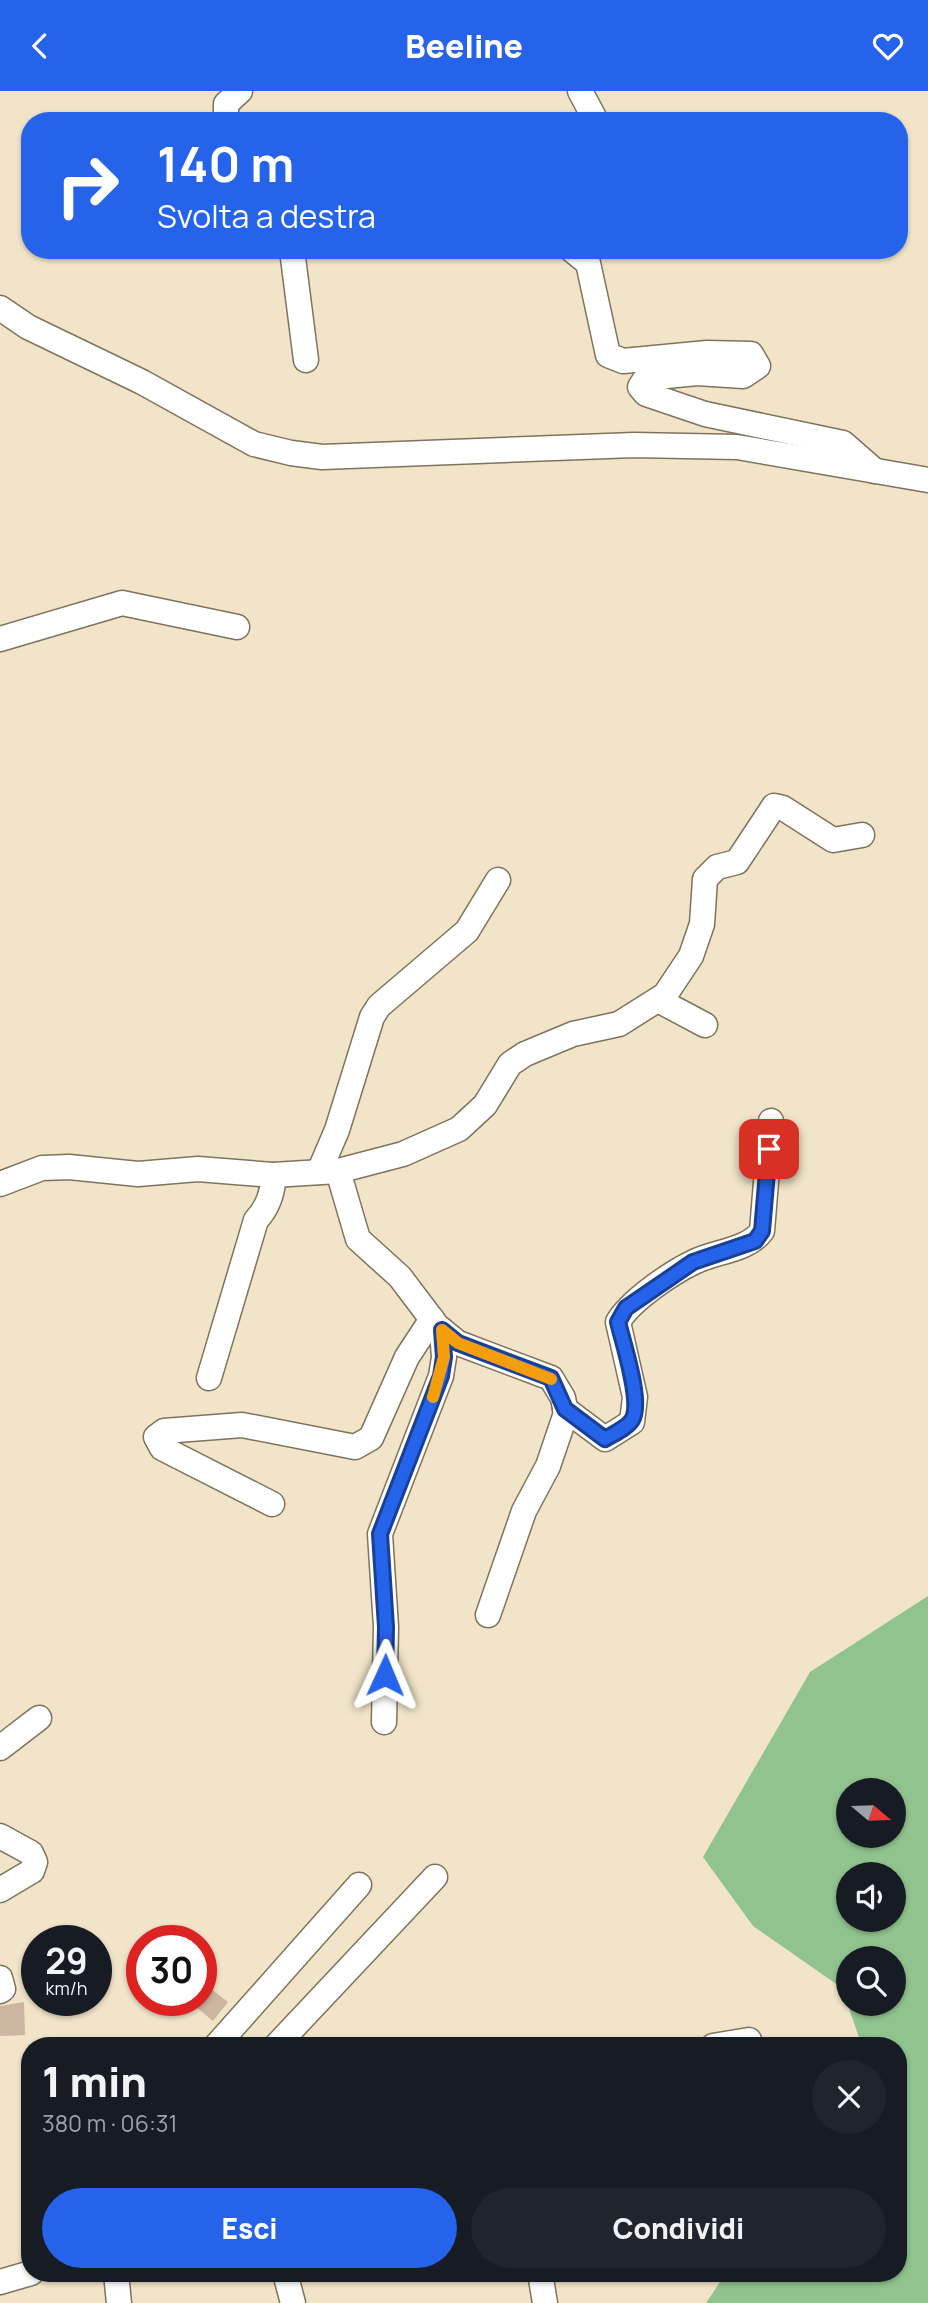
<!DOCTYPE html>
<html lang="it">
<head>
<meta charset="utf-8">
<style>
  body { margin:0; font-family:Manrope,sans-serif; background:#20242c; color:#f1f3f6; height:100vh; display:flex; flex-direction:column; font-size:26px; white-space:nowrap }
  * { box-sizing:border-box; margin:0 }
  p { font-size:23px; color:#9ea1a6 }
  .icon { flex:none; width:38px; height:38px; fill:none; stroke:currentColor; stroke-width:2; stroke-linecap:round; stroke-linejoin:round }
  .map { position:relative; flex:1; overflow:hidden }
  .side { position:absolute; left:21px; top:1946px; width:886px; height:245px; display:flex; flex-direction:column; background:#171b24; border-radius:28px; box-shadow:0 2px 5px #0004 }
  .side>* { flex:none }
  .hud { position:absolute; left:21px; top:21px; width:887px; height:147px; border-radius:28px; box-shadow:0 2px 5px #0004; background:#2563eb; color:#fff; overflow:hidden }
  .needle { width:46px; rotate:109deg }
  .fabs { position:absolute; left:836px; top:1687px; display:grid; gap:14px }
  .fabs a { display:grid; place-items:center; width:70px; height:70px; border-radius:50%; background:#171b24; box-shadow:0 2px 5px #0004; font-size:35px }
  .speed { position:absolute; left:21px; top:1834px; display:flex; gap:14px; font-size:35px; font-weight:700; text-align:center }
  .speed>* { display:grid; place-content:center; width:91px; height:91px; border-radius:50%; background:#171b24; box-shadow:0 2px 5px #0004; line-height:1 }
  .speed small { font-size:18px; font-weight:400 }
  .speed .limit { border:10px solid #d22; background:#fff; color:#111 }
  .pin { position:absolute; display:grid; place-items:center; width:60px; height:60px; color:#fff; margin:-30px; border-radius:14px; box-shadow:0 4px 10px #0006 }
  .me { position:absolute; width:77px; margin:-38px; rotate:1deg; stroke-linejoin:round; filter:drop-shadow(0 0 5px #0008) }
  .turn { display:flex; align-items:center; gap:24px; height:147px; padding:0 21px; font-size:32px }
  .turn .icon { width:91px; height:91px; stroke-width:2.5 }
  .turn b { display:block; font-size:49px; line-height:60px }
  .round { display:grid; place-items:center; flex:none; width:74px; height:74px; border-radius:37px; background:#20242c }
  .head { display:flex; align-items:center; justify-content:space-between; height:119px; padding:0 21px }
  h1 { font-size:42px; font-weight:800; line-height:52px }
  .cta { display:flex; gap:14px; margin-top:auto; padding:14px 21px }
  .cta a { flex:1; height:80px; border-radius:42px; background:#2563eb; color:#fff; font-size:28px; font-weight:800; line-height:80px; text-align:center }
  .cta a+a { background:#20242c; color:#f1f3f6 }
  header { display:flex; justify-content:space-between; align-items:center; height:91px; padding:0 21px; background:#2563eb; color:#fff; font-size:32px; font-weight:800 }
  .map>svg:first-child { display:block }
</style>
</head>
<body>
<header><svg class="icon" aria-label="back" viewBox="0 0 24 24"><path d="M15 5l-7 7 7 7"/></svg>Beeline<svg class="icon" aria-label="heart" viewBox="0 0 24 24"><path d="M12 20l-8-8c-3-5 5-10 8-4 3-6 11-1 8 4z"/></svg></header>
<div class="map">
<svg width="928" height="2212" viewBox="0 0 928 2212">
  <rect width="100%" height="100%" fill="#f1e4c9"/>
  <path fill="#91c38e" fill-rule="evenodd" d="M 928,1505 L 928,2212 L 706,2212 L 726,2182 L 898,2182 L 898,1955 L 862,1955 L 842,1897 L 753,1835 L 703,1766 L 810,1581 ZM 849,1699 L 894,1699 L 894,1745 L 849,1745 ZM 849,1783 L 894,1783 L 894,1829 L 849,1829 ZM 849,1867 L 894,1867 L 894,1913 L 849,1913 Z"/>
  <g fill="#ccb6a2">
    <path d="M 210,1897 L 228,1911 L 213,1930 L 196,1916 Z"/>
    <path d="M 24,1911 L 25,1944 L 0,1945 L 0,1915 Z"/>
  </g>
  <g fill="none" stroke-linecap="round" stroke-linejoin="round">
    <defs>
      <g id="minor">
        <path d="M 580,0 L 596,30"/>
        <path d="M 226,30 L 226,13 L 240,0"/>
        <path d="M 292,159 L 306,269"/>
        <path d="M 572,159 L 588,172 L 608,264 L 623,270 L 707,262 L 751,263 L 758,275 L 743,285 L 697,282 L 646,287 L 640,296 L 646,303 L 705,323 L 843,352 L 875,380"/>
        <path d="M 0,217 L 28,236 L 142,291 L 254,353 L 291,362 L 322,366 L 634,354 L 737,356 L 928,389"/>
        <path d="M 0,548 L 122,512 L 237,536"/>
        <path d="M 658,909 L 705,934"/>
        <path d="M 338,1080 L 358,1148 L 400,1186 L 437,1235 L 458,1252 L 551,1287 L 563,1307 L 566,1322 L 548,1375 L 524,1420 L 488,1524"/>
        <path d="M 319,1081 L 337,1039 L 372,926 L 379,915 L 467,840 L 498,789"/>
        <path d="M 0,1093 L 42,1077 L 69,1076 L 138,1083 L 198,1078 L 273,1084 L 338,1080 L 403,1063 L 459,1038 L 485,1014 L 510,973 L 525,963 L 573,943 L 619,933 L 665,904 L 691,865 L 702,833 L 705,788 L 717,776 L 737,771 L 774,715 L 783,717 L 833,749 L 862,744"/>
        <path d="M 209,1287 L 256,1129 C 267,1118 274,1100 273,1084"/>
        <path d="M 565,1318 L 605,1348 L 632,1331 L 635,1306 L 618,1231 C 630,1210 671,1182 694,1171 C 716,1160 747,1160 762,1140 L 771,1030"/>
        <path d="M 272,1413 L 162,1357 L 156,1346 L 164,1340 L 242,1334 L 355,1356 L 371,1347 L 407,1266 L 432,1228"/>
        <path d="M 384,1631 L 386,1536 L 380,1443 L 441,1285 L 444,1266 L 442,1239"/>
        <path d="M 0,1657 L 39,1627"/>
        <path d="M 0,1745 L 31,1762 L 35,1771 L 32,1780 L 0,1799"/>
        <path d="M 0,1887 L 3,1898 L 0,1900"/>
        <path d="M 216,1955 L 359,1794"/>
        <path d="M 276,1955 L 435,1786"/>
        <path d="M 713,1955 L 749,1949"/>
        <path d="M 116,2182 L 119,2212"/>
        <path d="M 285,2182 L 293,2212"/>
        <path d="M 540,2182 L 545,2212"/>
        <path d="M 0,2191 L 31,2182"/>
      </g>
    </defs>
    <use href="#minor" stroke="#7f735c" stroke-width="27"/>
    <use href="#minor" stroke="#fff" stroke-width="24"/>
  </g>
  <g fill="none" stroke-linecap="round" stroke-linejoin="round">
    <defs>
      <path id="route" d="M 385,1584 L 386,1536 L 380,1443 L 441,1285 L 444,1266 L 442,1239 L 458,1252 L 551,1287 L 565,1318 L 605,1348 C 613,1343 627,1337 632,1329 C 643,1312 623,1252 618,1231 L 626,1217 L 693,1171 L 755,1150 L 762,1140 L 769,1058"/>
    </defs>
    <use href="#route" stroke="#184099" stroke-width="18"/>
    <use href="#route" stroke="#2563eb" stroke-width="12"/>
    <path stroke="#f59e0b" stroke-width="12" d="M 433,1306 L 444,1266 L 442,1239 L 458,1252 L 551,1288"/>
  </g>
</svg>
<div class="fabs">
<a><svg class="needle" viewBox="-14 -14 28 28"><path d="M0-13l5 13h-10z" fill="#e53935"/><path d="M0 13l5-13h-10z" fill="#9ea1a6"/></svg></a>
<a><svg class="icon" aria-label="sound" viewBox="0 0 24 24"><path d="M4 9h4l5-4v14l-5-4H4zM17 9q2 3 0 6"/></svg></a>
<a><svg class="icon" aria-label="search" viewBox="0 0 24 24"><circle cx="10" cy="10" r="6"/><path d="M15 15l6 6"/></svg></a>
</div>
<div class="speed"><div>29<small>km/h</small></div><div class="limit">30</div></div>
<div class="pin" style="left:769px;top:1058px;background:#d93025"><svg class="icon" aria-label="arrive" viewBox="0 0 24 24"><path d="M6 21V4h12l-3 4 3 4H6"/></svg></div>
<svg class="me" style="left:385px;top:1584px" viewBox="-20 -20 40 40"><path d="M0-17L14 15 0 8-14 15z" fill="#2563eb" stroke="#fff" stroke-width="4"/></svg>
<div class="hud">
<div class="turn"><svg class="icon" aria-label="right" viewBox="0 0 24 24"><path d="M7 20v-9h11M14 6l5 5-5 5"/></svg><div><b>140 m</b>Svolta a destra</div></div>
</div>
<section class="side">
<div class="head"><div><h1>1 min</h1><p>380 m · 06:31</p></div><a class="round"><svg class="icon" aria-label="close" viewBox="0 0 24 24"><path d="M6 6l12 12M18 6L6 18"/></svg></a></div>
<div class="cta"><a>Esci</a><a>Condividi</a></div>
</section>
</div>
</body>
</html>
